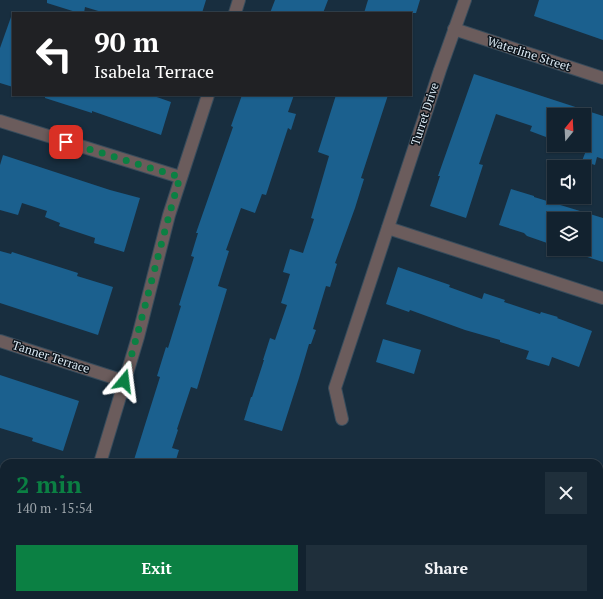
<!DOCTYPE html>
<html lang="en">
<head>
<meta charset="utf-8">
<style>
  body { margin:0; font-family:"PT Serif",serif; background:#1f2f3b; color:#f1f3f6; height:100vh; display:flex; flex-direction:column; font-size:15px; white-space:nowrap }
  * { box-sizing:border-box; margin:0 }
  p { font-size:13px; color:#9ca4aa }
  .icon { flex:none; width:22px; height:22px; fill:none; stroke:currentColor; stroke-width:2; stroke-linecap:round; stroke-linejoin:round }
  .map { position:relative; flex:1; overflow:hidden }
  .details { position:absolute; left:0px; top:459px; width:603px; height:140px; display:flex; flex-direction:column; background:#12222f; border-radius:12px 12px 0 0; box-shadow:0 1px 3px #0004,0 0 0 1px #313f4b }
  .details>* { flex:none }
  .guide { position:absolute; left:12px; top:12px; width:400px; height:84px; border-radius:0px; box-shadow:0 1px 3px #0004,0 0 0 1px #313f4b; background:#202124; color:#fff; overflow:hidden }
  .needle { width:26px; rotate:18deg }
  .fabs { position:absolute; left:547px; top:108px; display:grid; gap:8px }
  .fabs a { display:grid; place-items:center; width:44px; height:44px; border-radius:0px; background:#12222f; box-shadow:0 1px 3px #0004,0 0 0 1px #313f4b; font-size:20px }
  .pin { position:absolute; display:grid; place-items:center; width:34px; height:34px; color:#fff; margin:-17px; border-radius:8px; box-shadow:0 2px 6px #0006 }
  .me { position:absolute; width:44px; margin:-22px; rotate:16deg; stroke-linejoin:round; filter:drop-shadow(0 0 3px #0008) }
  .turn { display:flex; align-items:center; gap:14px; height:84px; padding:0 16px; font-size:18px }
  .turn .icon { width:52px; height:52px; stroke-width:2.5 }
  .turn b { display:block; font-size:28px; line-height:34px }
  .round { display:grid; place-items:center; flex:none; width:42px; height:42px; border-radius:0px; background:#1f2f3b }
  .summary { display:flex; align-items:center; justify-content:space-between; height:68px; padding:0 16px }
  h1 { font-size:24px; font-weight:600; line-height:30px; color:#0b8043 }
  .button { display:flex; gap:8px; margin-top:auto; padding:8px 16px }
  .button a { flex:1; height:46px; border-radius:0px; background:#0b8043; color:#fff; font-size:16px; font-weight:600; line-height:46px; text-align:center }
  .button a+a { background:#1f2f3b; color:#f1f3f6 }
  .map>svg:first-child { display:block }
</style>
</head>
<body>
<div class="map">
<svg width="603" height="599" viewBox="0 0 603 599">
  <rect width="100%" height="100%" fill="#182e3f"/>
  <path fill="#50582b" d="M 599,543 L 603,544 L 603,599 L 516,599 L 516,595 L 599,595 Z"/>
  <path fill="#31868a" d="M 199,595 L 516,595 L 516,599 L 198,599 Z"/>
  <g fill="#1b608e">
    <path d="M 47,0 L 206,0 L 202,13 L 105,13 L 85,7 L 84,13 L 79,13 L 47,3 Z"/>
    <path d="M 275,0 L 328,0 L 323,13 L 270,13 Z"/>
    <path d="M 368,0 L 420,0 L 416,13 L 364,13 Z"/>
    <path d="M 539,0 L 603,0 L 603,40 L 534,16 Z"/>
    <path d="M 11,17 L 13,17 L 13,87 L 0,83 L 0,48 Z"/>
    <path d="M 474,74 L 603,116 L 603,159 L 597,157 L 595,165 L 582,161 L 587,148 L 584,147 L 584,115 L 554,115 L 554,140 L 530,131 L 532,126 L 496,114 L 479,164 L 483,165 L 466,218 L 430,206 L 440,176 L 438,176 Z"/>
    <path d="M 45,95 L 151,95 L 171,102 L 161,135 L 92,111 L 92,113 L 45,98 Z"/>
    <path d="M 242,95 L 294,95 L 288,112 L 296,114 L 291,130 L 288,128 L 266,195 L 262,194 L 255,213 L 241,208 L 226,250 L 229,251 L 218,286 L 227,289 L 197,389 L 191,387 L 177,429 L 178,430 L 172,448 L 179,450 L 175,463 L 133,463 L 160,377 L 157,376 L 166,347 L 168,348 L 181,306 L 179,305 L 194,257 L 191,256 L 198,233 L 196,233 L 233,127 L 231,126 Z"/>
    <path d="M 336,95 L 388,95 L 361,178 L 364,179 L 355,208 L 335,263 L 337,264 L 330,287 L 326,286 L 313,329 L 316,330 L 311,344 L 309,344 L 299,378 L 282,431 L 244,420 L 251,397 L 252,397 L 264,360 L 263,360 L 270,338 L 275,340 L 287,305 L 281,303 L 290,274 L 283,272 L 290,249 L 303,253 L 314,219 L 311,218 L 329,156 L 318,152 Z"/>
    <path d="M 3,155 L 110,190 L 140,198 L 124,252 L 94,243 L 95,238 L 59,226 L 60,223 L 45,217 L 47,211 L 22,203 L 18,215 L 0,210 L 0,165 Z"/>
    <path d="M 511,189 L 534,196 L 534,197 L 603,218 L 603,262 L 584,256 L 584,219 L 554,219 L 554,231 L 550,244 L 527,236 L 524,233 L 499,225 Z"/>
    <path d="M 0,251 L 11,254 L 12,252 L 78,273 L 77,276 L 113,287 L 98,335 L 0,303 Z"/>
    <path d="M 398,267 L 450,285 L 449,287 L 482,299 L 484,293 L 505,300 L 504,302 L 540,314 L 541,312 L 558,317 L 557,318 L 592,331 L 579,367 L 552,357 L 549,366 L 526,359 L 529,351 L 500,342 L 500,340 L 465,330 L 410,310 L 409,312 L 386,304 Z"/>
    <path d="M 383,339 L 421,350 L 414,374 L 376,362 Z"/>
    <path d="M 0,375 L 79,401 L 63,451 L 32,441 L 33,438 L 0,428 Z"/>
  </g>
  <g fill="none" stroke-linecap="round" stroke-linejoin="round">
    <defs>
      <g id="minor">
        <path d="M 235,13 L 239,0"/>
        <path d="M 454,29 L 603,78"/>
        <path d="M 0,121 L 180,177"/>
        <path d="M 388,228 L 603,298"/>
        <path d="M 0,341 L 124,381"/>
        <path d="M 342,419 L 335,388 L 440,70 L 465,0"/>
        <path d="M 100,463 L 138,337 L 169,215 L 208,95"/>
        <path d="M 0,559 L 4,561"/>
        <path d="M 73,599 L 73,595"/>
      </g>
    </defs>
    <use href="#minor" stroke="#374c5c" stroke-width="14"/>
    <use href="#minor" stroke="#6b5c5c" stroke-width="12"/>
  </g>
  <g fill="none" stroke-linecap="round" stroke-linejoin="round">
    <path stroke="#0b8043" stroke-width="7" stroke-dasharray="0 12.6" d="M 66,142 L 180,177 C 160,245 144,314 124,381"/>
  </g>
  <g text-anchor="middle" stroke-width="3" stroke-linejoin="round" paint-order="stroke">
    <g font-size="12" fill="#dceaf4" stroke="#0c151d">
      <text transform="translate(529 54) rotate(18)" y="4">Waterline Street</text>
      <text transform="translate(425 114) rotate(-72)" y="4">Turret Drive</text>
      <text transform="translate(51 357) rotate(18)" y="4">Tanner Terrace</text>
    </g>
  </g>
</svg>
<div class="fabs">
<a><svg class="needle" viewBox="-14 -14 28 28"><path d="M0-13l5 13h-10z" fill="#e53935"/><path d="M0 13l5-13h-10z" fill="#9ca4aa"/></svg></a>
<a><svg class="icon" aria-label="sound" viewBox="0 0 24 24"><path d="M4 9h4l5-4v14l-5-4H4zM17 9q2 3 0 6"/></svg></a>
<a><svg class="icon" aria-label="layers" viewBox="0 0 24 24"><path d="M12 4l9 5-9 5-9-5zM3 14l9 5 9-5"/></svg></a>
</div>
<div class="pin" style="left:66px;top:142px;background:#d93025"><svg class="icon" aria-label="arrive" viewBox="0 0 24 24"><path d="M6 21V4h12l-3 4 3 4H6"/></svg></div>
<svg class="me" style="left:124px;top:381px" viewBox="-20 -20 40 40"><path d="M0-17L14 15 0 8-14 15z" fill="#0b8043" stroke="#fff" stroke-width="4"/></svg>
<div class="guide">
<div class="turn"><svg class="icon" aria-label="left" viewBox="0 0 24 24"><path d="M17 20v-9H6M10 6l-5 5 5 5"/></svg><div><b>90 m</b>Isabela Terrace</div></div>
</div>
<section class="details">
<div class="summary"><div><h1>2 min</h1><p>140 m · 15:54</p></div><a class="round"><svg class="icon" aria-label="close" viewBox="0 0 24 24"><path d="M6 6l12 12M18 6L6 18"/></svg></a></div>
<div class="button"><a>Exit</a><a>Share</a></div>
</section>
</div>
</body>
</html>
